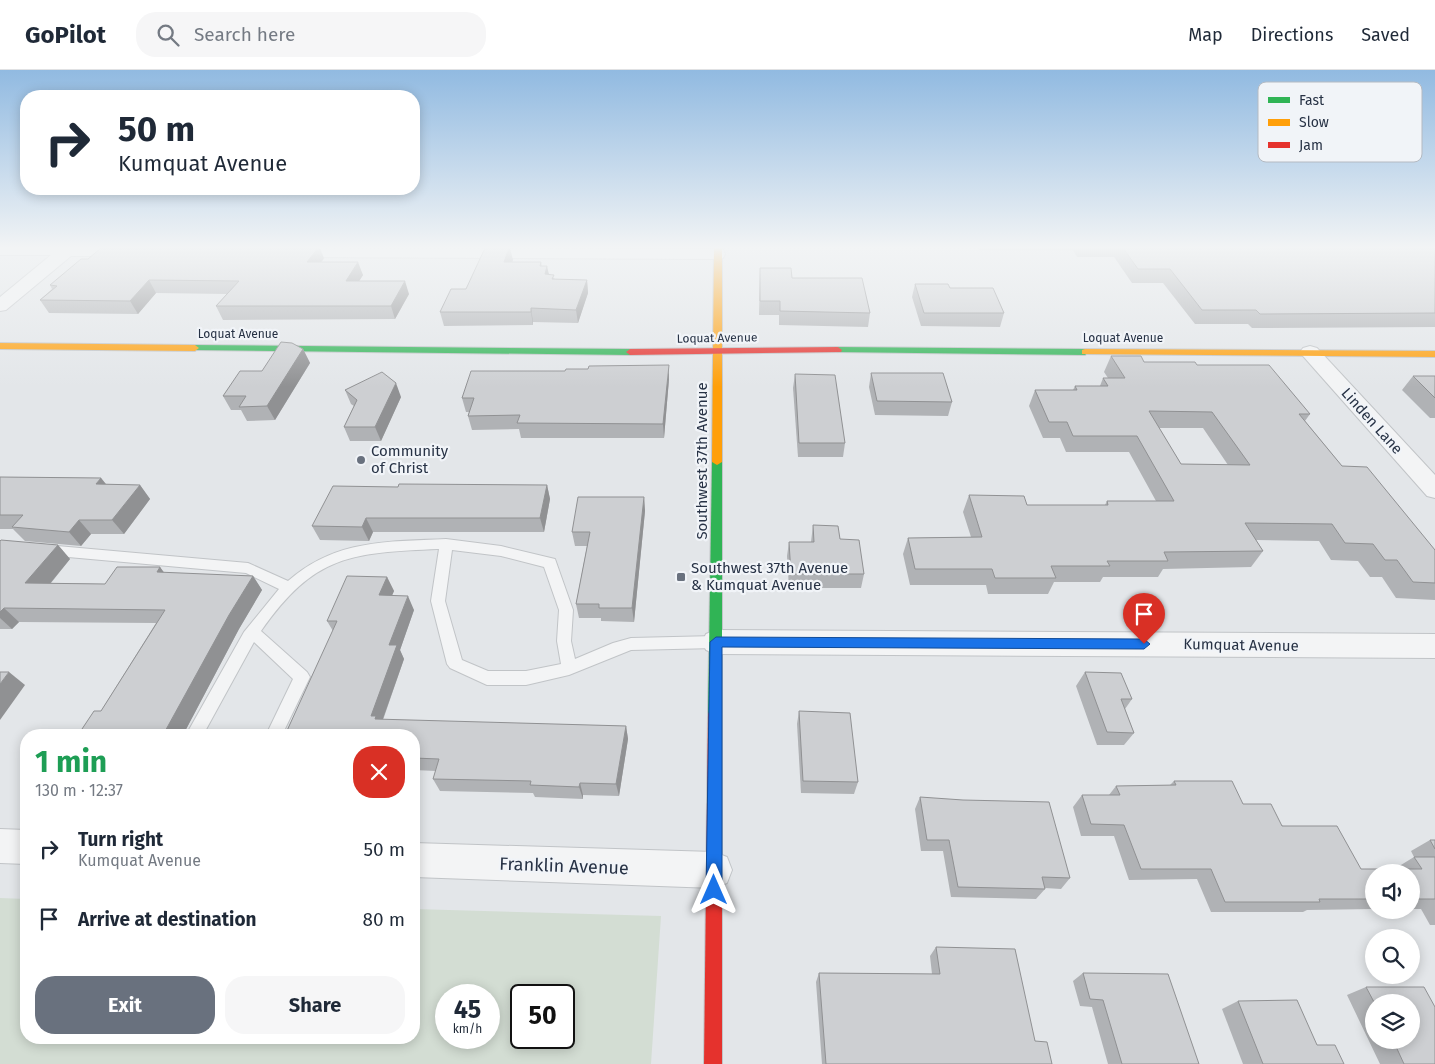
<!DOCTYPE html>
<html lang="en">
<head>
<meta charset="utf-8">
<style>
  body { margin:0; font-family:"Fira Sans",sans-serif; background:#f6f6f7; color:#1f2937; height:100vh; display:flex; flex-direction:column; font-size:19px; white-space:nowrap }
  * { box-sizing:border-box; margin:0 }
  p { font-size:16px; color:#747a83 }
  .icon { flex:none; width:28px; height:28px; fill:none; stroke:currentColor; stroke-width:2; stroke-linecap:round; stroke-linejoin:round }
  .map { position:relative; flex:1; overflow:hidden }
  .drawer { position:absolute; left:20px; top:659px; width:400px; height:315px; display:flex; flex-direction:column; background:#fff; border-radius:20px; box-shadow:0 2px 12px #0003 }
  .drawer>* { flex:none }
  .banner { position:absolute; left:20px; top:20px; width:400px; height:105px; border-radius:20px; box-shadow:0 2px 12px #0003; background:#fff; color:#1f2937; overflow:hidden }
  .tools { position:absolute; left:1365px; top:794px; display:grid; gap:10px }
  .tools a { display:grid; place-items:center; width:55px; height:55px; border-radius:50%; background:#fff; box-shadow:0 2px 12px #0003; font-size:25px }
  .speed { position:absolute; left:435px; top:914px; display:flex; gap:10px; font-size:25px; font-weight:700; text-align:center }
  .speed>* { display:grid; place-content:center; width:65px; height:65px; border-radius:50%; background:#fff; box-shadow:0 2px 12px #0003; line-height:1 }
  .speed small { font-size:12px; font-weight:400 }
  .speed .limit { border:2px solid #111; border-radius:8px; background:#fff; color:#111 }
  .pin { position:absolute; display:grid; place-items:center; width:42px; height:42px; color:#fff; margin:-51px -21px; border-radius:50% 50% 50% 0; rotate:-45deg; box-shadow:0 0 5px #0007 }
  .pin .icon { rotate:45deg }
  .me { position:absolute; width:55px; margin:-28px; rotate:0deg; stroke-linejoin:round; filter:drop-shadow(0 0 4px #0008) }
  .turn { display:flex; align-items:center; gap:18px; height:105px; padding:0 15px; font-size:22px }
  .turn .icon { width:65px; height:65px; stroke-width:2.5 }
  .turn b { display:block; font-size:35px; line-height:42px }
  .round { display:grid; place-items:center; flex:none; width:52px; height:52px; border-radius:20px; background:#f6f6f7 }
  .overview { display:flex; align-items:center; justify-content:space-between; height:85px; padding:0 15px }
  h1 { font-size:30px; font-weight:700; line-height:38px; color:#1e9e55 }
  .action { display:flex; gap:10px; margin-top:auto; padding:10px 15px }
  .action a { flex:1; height:58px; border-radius:20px; background:#69717e; color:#fff; font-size:20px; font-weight:700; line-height:58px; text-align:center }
  .action a+a { background:#f6f6f7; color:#1f2937 }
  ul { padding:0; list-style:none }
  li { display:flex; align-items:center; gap:15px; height:70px; padding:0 15px }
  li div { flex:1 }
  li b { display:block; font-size:19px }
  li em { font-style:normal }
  header { display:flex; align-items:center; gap:30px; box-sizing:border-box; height:70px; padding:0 25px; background:#fff; border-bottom:1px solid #e0e1e3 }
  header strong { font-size:24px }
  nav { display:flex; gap:28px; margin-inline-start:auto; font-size:18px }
  .search { width:350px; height:45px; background:#f6f6f7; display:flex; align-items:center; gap:12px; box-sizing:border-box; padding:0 18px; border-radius:20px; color:#747a83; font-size:19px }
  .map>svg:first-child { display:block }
</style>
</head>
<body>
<header>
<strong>GoPilot</strong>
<div class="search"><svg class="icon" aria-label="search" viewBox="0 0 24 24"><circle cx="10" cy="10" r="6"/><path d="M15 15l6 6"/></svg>Search here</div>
<nav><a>Map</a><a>Directions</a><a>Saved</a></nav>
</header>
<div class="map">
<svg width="1435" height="994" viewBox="0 0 1435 994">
  <rect width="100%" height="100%" fill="#e3e6e9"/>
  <path fill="#d3ddd3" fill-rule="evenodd" d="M 0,828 L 26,829 L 26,968 L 414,968 L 414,839 L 661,846 L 651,994 L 0,994 ZM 446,925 L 489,925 L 489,968 L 446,968 ZM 521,925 L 564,925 L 564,968 L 521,968 Z"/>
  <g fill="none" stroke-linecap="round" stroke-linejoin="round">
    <defs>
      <path id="lane" d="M 446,469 L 501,476 L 555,489 L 573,540 L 571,571 L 575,589 L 613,573 L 631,568 L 716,566 L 721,568 L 723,572 L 721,576 L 716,578 L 631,580 L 569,605 L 526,615 L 487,615 L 450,598 L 447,594 L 431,531 L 439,479 C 351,483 315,484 261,561 L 307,602 L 310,607 L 282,665 L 266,665 L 293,609 L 254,572 L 203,665 L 186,665 L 244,562 L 279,519 L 246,503 L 46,485 L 39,480 L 46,475 L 248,493 L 288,511 C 336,469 386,472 446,469 ZM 452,480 L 501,486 L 544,497 L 559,540 L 557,571 L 561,594 L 526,601 L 488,601 L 462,590 L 445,531 Z"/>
      <g id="street">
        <path d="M 0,178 L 140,178 L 142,181 L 140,185 L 134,186 L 71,186 L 6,240 L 0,241 L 0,227 L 51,185 L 0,185 Z"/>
        <path d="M 280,178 L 717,179 L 723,180 L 725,184 L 723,188 L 717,189 L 286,187 L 280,186 L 278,182 Z"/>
        <path d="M 1310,276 L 1317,278 L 1435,405 L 1435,428 L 1427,426 L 1303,286 L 1300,282 L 1303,278 Z"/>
        <path d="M 716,560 L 1435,564 L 1435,588 L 716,584 L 706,580 L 702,572 L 706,564 Z"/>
        <path d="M 0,759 L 26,760 L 26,794 L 0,793 Z"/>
        <path d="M 414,773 L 714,782 L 727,787 L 732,800 L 727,813 L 714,818 L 414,807 Z"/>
      </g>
      <g id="fast">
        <path d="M 195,275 L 630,279 L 634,282 L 630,285 L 192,280 L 191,278 Z"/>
        <path d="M 838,277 L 1085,279 L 1089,282 L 1085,285 L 835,282 L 834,280 Z"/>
        <path d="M 717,389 L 722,392 L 722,644 L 720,648 L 715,650 L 710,648 L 708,644 L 712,392 Z"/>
      </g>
      <g id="slow">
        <path d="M 714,178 L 722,178 L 722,392 L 717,395 L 712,392 Z"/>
        <path d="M 0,273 L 195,275 L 199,278 L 195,281 L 0,279 Z"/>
        <path d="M 1085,279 L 1435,281 L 1435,287 L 1082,284 L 1082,280 Z"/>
      </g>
      <g id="jam">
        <path d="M 838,277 L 842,280 L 841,282 L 630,285 L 626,282 L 630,279 Z"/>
        <path d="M 715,638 L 720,640 L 722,644 L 722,994 L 704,994 L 708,644 L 710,640 Z"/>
      </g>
    </defs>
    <use href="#lane" stroke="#c1c4c7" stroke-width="2"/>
    <use href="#street" stroke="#c1c4c7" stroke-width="2"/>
    <use href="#fast" stroke="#c1c4c7" stroke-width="2"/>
    <use href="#slow" stroke="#c1c4c7" stroke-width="2"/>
    <use href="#jam" stroke="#c1c4c7" stroke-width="2"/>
    <use href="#lane" fill="#f3f4f5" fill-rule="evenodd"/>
    <use href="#street" fill="#f3f4f5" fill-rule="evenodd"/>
    <use href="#fast" fill="#30b455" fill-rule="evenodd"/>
    <use href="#slow" fill="#ff9f0a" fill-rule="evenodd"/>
    <use href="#jam" fill="#e5322d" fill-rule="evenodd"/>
  </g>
  <g fill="#b0b2b5" fill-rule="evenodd">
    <path d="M 978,178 L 1435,178 L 1435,257 L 1252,258 L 1248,254 L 1195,254 L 1163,213 L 1132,213 L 1114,187 L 1077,187 L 1073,180 L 979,180 Z"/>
    <path d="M 324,188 L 322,192 L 363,205 L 359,211 L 409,224 L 395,249 L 223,250 L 216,236 L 227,224 L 156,223 L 138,244 L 49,243 L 40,230 L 52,219 L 50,215 Z"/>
    <path d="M 513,190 L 512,192 L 541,192 L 542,196 L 549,204 L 555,209 L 587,210 L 588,223 L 578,253 L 533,252 L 533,255 L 444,256 L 440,242 L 466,219 Z"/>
    <path d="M 760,198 L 792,208 L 870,243 L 868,257 L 779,255 L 779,245 L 759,245 Z"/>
    <path d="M 915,214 L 950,218 L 1004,243 L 1000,257 L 921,256 L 912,227 Z"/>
    <path d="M 303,279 L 310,293 L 275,350 L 247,351 L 241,340 L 231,340 L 223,326 L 262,301 Z"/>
    <path d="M 1111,286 L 1144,292 L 1197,295 L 1310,344 L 1305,351 L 1342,396 L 1435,480 L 1435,530 L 1396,528 L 1382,507 L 1370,507 L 1358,491 L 1331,490 L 1319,471 L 1256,470 L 1263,481 L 1251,497 L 1163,499 L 1158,507 L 1103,507 L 1100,512 L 1054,512 L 1048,524 L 988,524 L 986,515 L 910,515 L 903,484 L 908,468 L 971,467 L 963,442 L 969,425 L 1027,435 L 1105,435 L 1107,431 L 1156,431 L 1129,382 L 1066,382 L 1060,368 L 1043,368 L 1029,336 L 1035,320 L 1073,320 L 1075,316 L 1100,316 L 1103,308 L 1108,308 L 1104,302 ZM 1159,358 L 1203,358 L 1228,395 L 1181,394 Z"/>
    <path d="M 871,303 L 952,332 L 948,346 L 875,345 L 869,317 Z"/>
    <path d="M 795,304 L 845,373 L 843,387 L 798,387 L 793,318 Z"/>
    <path d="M 1413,306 L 1435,306 L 1435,348 L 1430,348 L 1402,320 Z"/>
    <path d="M 669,309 L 664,368 L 521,368 L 519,359 L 472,360 L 468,346 L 469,342 L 466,342 L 462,328 Z"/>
    <path d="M 345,320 L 401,327 L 381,371 L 350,371 L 344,357 L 354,336 L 351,334 Z"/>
    <path d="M 0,407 L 101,408 L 106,414 L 140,415 L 150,429 L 124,464 L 91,464 L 81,476 L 25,471 L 13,459 L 0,459 Z"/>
    <path d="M 547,415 L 550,429 L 544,462 L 373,462 L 369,471 L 320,470 L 312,456 L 398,417 Z"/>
    <path d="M 644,427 L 645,441 L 634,552 L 601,551 L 601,548 L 579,548 L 576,534 L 587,476 L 575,476 L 572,462 Z"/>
    <path d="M 813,455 L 840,469 L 864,504 L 861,518 L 789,518 L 787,486 L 789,472 L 811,472 Z"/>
    <path d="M 0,471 L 58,475 L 70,489 L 51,513 L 105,514 L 160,497 L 164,503 L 253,506 L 262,520 L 239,559 L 183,665 L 78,665 L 101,641 L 156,553 L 19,552 L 12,559 L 0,559 Z"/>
    <path d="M 387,507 L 394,521 L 392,525 L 414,540 L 400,580 L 404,589 L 383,650 L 626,656 L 628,669 L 619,726 L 583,725 L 583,729 L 535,727 L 533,723 L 440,721 L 433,709 L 436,701 L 414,700 L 414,665 L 285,665 L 333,561 L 327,551 Z"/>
    <path d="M 1085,602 L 1132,629 L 1125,639 L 1134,663 L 1124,675 L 1097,675 L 1076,616 Z"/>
    <path d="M 799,641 L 858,712 L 854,724 L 801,723 L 797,654 Z"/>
    <path d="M 1174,711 L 1243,734 L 1361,799 L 1396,799 L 1396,798 L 1414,787 L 1411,781 L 1430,770 L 1435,770 L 1435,855 L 1430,855 L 1421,839 L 1411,839 L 1411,802 L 1374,802 L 1374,839 L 1307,840 L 1303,842 L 1211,842 L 1197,809 L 1129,810 L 1114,766 L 1081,766 L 1073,737 L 1082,725 L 1109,725 L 1116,716 L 1170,715 Z"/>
    <path d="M 920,727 L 1070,808 L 1061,819 L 1045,818 L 1045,819 L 1036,829 L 951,827 L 943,781 L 921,781 L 915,739 Z"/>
    <path d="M 936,877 L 1035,971 L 1052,994 L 822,994 L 816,912 L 819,903 L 932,904 L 930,886 Z"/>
    <path d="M 1083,903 L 1199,994 L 1108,994 L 1092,937 L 1080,936 L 1073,911 Z"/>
    <path d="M 1366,917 L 1435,994 L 1380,994 L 1347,925 ZM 1374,932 L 1411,970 L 1374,970 Z"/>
    <path d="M 1238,931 L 1317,975 L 1344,994 L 1243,994 L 1222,939 Z"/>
  </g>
  <g fill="#909193">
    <path d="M 318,178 L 320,178 L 324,188 L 312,205 L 307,192 Z"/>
    <path d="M 509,178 L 510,178 L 513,190 L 507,205 L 504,192 Z"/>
    <path d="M 358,192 L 363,205 L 351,224 L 346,211 Z"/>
    <path d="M 547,196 L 550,209 L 545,204 Z"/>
    <path d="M 149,210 L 156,223 L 138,244 L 130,231 Z"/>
    <path d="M 587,210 L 588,223 L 578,253 L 576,240 Z"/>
    <path d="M 405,211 L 409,224 L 395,249 L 391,236 Z"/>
    <path d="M 531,238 L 533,252 L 533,255 L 531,242 Z"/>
    <path d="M 303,279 L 310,293 L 275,350 L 267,336 Z"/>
    <path d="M 669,295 L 669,309 L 664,368 L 663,354 Z"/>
    <path d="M 396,313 L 401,327 L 381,371 L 375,357 Z"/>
    <path d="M 101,408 L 112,422 L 96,414 Z"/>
    <path d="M 140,415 L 150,429 L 124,464 L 112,450 Z"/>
    <path d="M 547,415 L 550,429 L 544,462 L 540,448 Z"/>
    <path d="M 644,427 L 645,441 L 634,552 L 632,538 Z"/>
    <path d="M 366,448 L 373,462 L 369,471 L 362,457 Z"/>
    <path d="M 79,450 L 91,464 L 81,476 L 69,462 Z"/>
    <path d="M 58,475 L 70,489 L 39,527 L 25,513 Z"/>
    <path d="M 160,497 L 171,512 L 157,502 Z"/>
    <path d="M 253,506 L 262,520 L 239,559 L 183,665 L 163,665 L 229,545 Z"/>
    <path d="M 387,507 L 394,521 L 386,539 L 379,525 Z"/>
    <path d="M 408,526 L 414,540 L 400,580 L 404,589 L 380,657 L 371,646 L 389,575 Z"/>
    <path d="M 4,538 L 19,552 L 12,559 L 0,548 L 0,542 Z"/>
    <path d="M 9,602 L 25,615 L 0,650 L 0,614 Z"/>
    <path d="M 626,656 L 628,669 L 619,726 L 616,714 Z"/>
    <path d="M 580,713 L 583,725 L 583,729 L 579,717 Z"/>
  </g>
  <g fill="#cdcfd2" stroke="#909193" fill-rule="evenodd">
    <path d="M 101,178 L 318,178 L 307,192 L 358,192 L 346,211 L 405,211 L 391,236 L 216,236 L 239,211 L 149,210 L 130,231 L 40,230 L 57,216 L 50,215 L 81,189 L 88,189 Z"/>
    <path d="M 485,178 L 509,178 L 504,192 L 541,192 L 540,196 L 547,196 L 545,204 L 554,205 L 552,209 L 587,210 L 576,240 L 531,238 L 531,242 L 440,242 L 451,219 L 466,219 Z"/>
    <path d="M 1123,178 L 1435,178 L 1435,243 L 1260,244 L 1256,240 L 1202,240 L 1170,199 L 1138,199 Z"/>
    <path d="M 760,198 L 791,198 L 792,208 L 862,208 L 870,243 L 780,241 L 780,231 L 760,231 Z"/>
    <path d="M 915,214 L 948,214 L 950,218 L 993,218 L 1004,243 L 924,243 Z"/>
    <path d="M 281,272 L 292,273 L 303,279 L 267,336 L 239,337 L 246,326 L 223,326 L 240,301 L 262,301 Z"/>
    <path d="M 1111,286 L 1141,286 L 1144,292 L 1195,292 L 1197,295 L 1269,295 L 1310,344 L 1299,344 L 1342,396 L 1367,397 L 1435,480 L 1435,513 L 1413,512 L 1397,490 L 1385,490 L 1373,474 L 1345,473 L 1332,454 L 1245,453 L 1263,481 L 1164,482 L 1168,491 L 1107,491 L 1110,496 L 1051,496 L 1056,508 L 995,508 L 992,499 L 915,499 L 908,468 L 982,467 L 969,425 L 1024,426 L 1027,435 L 1108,435 L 1107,431 L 1174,431 L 1137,366 L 1073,366 L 1067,352 L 1049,352 L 1035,320 L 1077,320 L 1075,316 L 1108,316 L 1103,308 L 1125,308 ZM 1149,341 L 1212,342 L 1250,395 L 1181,394 Z"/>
    <path d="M 669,295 L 663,354 L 517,353 L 520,345 L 468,346 L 474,328 L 462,328 L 471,301 L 565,301 L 566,299 L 588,299 L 589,296 Z"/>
    <path d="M 382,302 L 396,313 L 375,357 L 344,357 L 357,330 L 345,320 Z"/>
    <path d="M 871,303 L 943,303 L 952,332 L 877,331 Z"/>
    <path d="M 795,304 L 835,305 L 845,373 L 799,373 Z"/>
    <path d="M 1413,306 L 1435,306 L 1435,328 Z"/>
    <path d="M 0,407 L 101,408 L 96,414 L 140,415 L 112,450 L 79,450 L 69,462 L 12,457 L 23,445 L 0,445 Z"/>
    <path d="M 399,414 L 547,415 L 540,448 L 366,448 L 362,457 L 312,456 L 333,416 L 398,417 Z"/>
    <path d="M 578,427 L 644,427 L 632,538 L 599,538 L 599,534 L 576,534 L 590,462 L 572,462 Z"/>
    <path d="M 813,455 L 838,456 L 840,469 L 859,470 L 864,504 L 791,504 L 789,472 L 814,472 Z"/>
    <path d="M 1,470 L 58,475 L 25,513 L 105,514 L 117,497 L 160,497 L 157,502 L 253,506 L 229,545 L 163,665 L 78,665 L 94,641 L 101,641 L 165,540 L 4,538 L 0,542 L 0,471 Z"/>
    <path d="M 347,506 L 387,507 L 379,525 L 408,526 L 389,575 L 397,575 L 371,646 L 376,646 L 375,649 L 626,656 L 616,714 L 580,713 L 579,717 L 530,715 L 531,711 L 433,709 L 439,689 L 414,688 L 414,665 L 285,665 L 337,551 L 327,551 Z"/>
    <path d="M 0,602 L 9,602 L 0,614 Z"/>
    <path d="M 1085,602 L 1121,603 L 1132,629 L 1121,629 L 1134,663 L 1107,662 Z"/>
    <path d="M 799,641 L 850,643 L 858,712 L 803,711 Z"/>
    <path d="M 1174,711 L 1232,711 L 1243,734 L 1271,734 L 1282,756 L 1337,756 L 1361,799 L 1422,799 L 1414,787 L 1435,787 L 1435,829 L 1411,829 L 1411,802 L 1374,802 L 1374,829 L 1319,829 L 1320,832 L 1225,832 L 1211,799 L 1141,799 L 1124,755 L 1091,754 L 1082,725 L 1120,725 L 1116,716 L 1176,715 Z"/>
    <path d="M 920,727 L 963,730 L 1049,732 L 1070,808 L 1042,807 L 1045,819 L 958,817 L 949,770 L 927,770 Z"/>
    <path d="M 1430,770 L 1435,770 L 1435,779 Z"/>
    <path d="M 936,877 L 1015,879 L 1035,971 L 1047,972 L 1052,994 L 826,994 L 819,903 L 940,904 Z"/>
    <path d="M 1083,903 L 1168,904 L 1199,994 L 1122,994 L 1103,930 L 1090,929 Z"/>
    <path d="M 1366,917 L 1424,917 L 1435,937 L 1435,994 L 1404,994 L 1393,970 L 1411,970 L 1411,932 L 1374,932 Z"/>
    <path d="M 1297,930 L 1317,975 L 1335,975 L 1344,994 L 1263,994 L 1238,931 Z"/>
  </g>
  <linearGradient id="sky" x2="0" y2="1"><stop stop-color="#91bae1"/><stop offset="0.56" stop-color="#f2f4f5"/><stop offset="1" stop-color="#f2f4f5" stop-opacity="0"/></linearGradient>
  <rect width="1435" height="317" fill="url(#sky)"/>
  <path fill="#1a73e8" stroke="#114b97" d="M 716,567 L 1144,569 L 1150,574 L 1144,579 L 722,577 L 722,820 L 720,825 L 714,827 L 709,825 L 706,820 L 710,572 Z"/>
  <g fill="#69717e" stroke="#f1f4f8" stroke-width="2">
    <circle cx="361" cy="390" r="5"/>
    <rect x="676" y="502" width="10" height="10" rx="2.5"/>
  </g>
  <g text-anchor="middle" stroke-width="4.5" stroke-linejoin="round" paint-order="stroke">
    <g font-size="12" fill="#273245" stroke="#f1f4f8">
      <text x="238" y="268">Loquat Avenue</text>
      <text transform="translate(717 268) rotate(-1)" y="4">Loquat Avenue</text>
      <text x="1123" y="272">Loquat Avenue</text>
    </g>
    <g font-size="15" fill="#273245" stroke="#f1f4f8">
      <text transform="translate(1372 351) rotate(48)" y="5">Linden Lane</text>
      <text transform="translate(702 391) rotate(-90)" y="5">Southwest 37th Avenue</text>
      <text transform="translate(1241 575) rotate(1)" y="5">Kumquat Avenue</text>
    </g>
    <g font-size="15" fill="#273245" stroke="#f1f4f8" text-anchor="start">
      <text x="371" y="386">Community<tspan x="371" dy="17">of Christ</tspan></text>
      <text x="691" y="503">Southwest 37th Avenue<tspan x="691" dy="17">&amp; Kumquat Avenue</tspan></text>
    </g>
    <g font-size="18" fill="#273245" stroke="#f1f4f8">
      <text transform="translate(564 796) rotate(2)" y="6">Franklin Avenue</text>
    </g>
  </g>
  <rect x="1258" y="12" width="164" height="80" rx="8" fill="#f1f4f8" stroke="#b4bac2" stroke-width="1"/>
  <rect x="1268" y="27" width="22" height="6" fill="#30b455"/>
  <rect x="1268" y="49" width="22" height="7" fill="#ff9f0a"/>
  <rect x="1268" y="72" width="22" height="6" fill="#e5322d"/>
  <g font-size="14" fill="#273245">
    <text x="1299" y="35">Fast</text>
    <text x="1299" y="57">Slow</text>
    <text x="1299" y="80">Jam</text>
  </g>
</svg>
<div class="tools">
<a><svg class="icon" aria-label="sound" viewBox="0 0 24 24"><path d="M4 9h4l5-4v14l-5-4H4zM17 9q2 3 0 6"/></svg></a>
<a><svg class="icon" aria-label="search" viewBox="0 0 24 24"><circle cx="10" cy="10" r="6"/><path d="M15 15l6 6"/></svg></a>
<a><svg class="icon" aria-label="layers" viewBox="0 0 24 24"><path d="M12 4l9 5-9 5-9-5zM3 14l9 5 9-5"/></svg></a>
</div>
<div class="speed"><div>45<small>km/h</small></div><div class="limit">50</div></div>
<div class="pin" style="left:1144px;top:574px;background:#d93025"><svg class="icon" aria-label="arrive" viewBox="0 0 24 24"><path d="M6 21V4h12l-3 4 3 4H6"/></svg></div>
<svg class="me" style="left:714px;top:820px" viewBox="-20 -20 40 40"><path d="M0-17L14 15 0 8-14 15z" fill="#1a73e8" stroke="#fff" stroke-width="4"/></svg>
<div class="banner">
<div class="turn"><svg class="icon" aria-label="right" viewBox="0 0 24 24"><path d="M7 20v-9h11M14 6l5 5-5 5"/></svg><div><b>50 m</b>Kumquat Avenue</div></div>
</div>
<section class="drawer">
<div class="overview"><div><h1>1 min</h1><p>130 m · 12:37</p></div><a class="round" style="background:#d93025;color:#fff"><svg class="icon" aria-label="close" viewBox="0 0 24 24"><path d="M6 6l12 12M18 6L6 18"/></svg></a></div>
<ul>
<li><svg class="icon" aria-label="right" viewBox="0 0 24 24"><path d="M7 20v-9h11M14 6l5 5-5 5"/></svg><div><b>Turn right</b><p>Kumquat Avenue</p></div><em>50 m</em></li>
<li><svg class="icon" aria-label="arrive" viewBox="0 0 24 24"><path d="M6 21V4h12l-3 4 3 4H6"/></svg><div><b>Arrive at destination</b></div><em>80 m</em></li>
</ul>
<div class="action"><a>Exit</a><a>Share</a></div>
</section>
</div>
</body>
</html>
